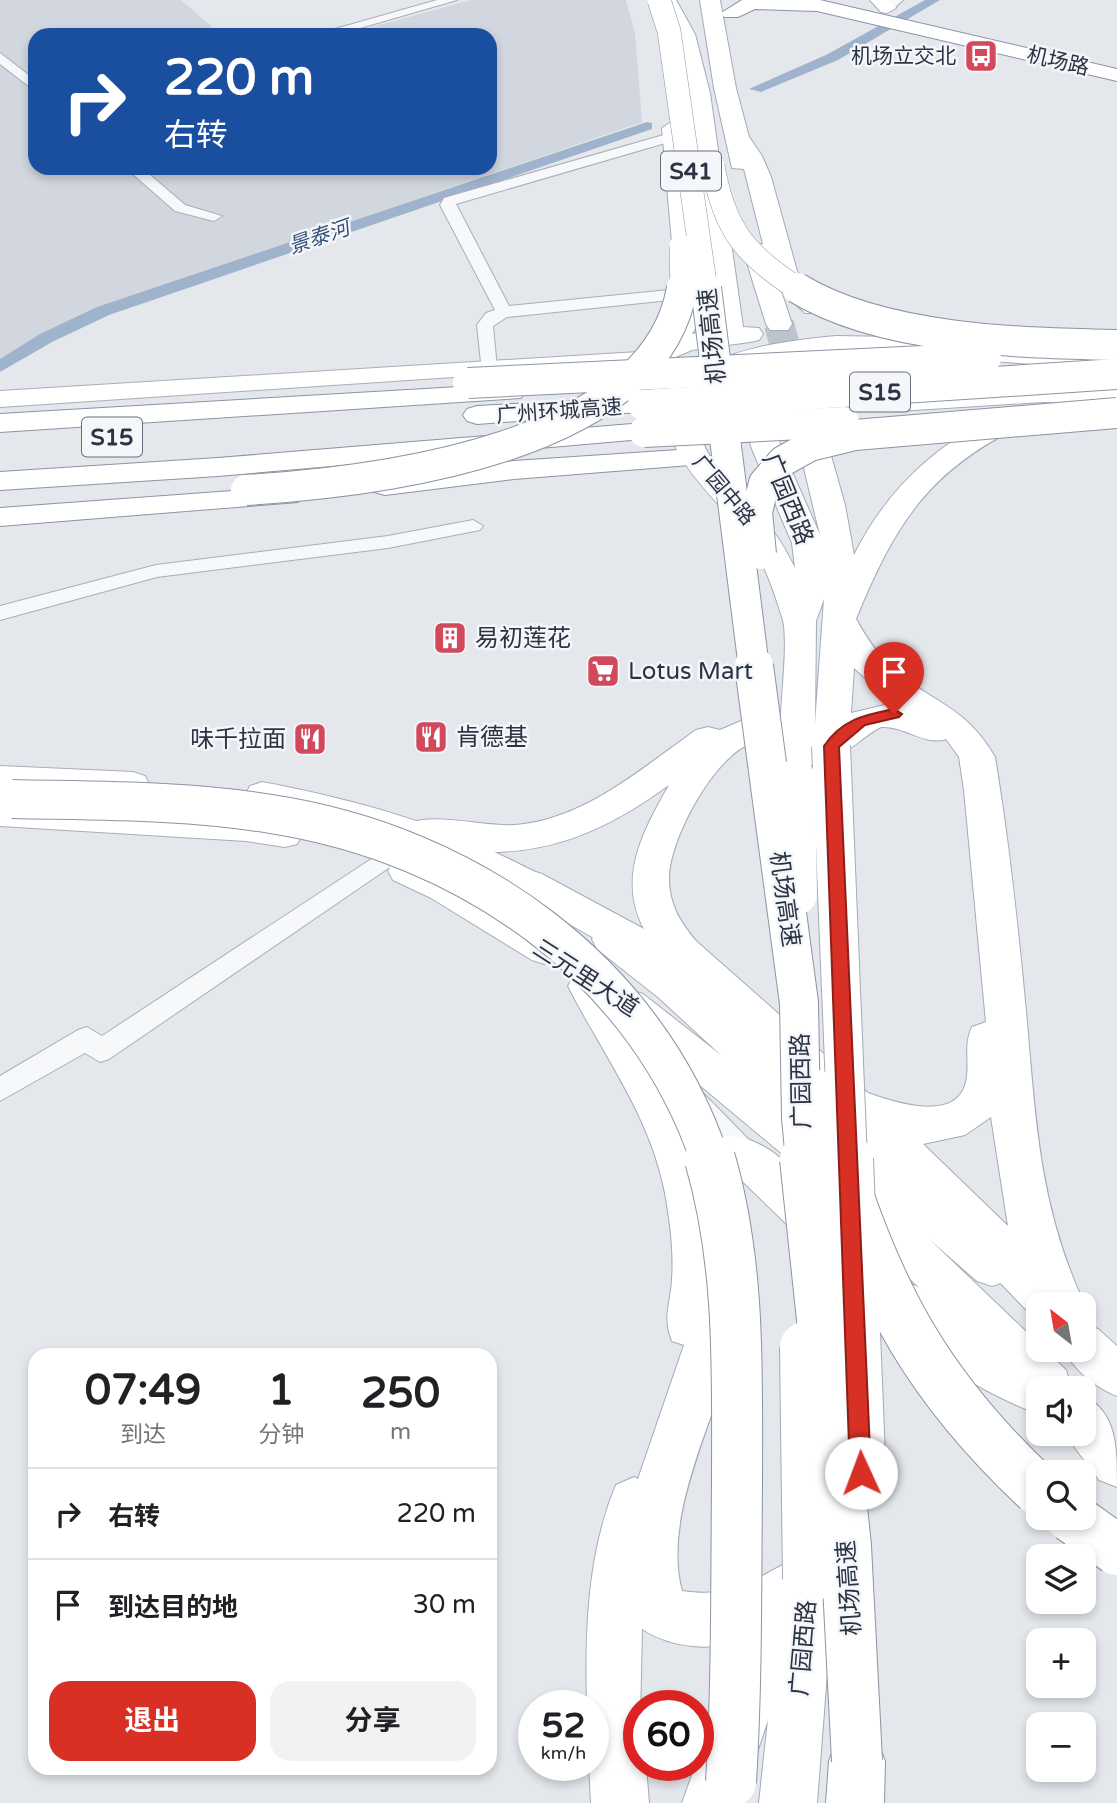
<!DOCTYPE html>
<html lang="zh">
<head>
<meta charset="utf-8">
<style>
  body { margin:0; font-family:"Varela Round","Noto Sans SC",sans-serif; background:#f2f2f2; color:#202124; height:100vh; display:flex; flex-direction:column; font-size:26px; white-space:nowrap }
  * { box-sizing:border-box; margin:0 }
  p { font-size:23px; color:#757577 }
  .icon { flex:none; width:38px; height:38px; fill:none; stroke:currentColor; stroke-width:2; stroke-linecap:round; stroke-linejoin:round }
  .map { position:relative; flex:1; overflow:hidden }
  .side { position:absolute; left:28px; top:1348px; width:469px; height:427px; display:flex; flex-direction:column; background:#fff; border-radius:21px; box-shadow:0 4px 10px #0003 }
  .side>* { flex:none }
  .hud { position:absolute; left:28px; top:28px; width:469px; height:147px; border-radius:21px; box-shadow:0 4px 10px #0003; background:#1a4fa0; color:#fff; overflow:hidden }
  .needle { width:46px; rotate:329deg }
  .controls { position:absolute; left:1026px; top:1292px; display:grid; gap:14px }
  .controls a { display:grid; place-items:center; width:70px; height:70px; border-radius:14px; background:#fff; box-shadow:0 4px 10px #0003; font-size:35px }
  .speed { position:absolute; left:518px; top:1690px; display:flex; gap:14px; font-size:35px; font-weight:700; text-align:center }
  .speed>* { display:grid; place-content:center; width:91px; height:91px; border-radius:50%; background:#fff; box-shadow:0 4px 10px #0003; line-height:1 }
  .speed small { font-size:18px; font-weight:400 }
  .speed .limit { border:10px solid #d22; background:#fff; color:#111 }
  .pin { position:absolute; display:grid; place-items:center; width:60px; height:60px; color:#fff; margin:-72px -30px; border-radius:50% 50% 50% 0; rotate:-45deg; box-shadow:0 0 7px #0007 }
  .pin .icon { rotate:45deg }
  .me { position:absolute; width:77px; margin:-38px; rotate:358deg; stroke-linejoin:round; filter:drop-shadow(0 0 5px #0008) }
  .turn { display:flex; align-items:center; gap:24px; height:147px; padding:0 21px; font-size:32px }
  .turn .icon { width:91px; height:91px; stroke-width:2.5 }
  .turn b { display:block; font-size:49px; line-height:60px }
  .eta { display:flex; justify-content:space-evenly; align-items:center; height:119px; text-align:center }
  .eta b { font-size:42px; font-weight:700; line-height:49px }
  .cta { display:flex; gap:14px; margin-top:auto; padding:14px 21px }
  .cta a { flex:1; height:80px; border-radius:21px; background:#d93025; color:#fff; font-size:28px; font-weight:700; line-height:80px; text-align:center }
  .cta a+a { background:#f2f2f2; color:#202124 }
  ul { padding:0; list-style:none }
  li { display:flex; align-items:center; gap:21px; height:91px; padding:0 21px; border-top:2px solid #e0e0e0 }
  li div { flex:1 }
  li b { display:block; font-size:26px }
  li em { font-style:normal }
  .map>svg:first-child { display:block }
</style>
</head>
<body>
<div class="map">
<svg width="1117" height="1803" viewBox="0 0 1117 1803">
  <rect width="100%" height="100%" fill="#e4e7ec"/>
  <path fill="#d2d6de" d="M 0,0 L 181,0 L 221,35 L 35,35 L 35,168 L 490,168 L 490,35 L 343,35 L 471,0 L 626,0 L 635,34 L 642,122 L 99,308 L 45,335 L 0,364 Z"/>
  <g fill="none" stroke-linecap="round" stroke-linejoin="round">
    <g fill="#9fb4cc" fill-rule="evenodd">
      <path d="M 925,0 L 940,0 L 838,60 L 761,92 L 749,89 L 828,54 Z"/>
      <path d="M 647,122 L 652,123 L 652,129 L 109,315 L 52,342 L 0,372 L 0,359 L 40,334 L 97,307 Z"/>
    </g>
    <path stroke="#bfc3cb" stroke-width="30" stroke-dasharray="30 15" stroke-linecap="butt" d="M 779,324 L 792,371"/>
    <defs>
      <g id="street">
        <path d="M 437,0 L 457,0 L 336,35 L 314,35 Z"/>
        <path d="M 889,0 L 903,0 L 891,11 L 883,11 L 881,8 Z"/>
        <path d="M 0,53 L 35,80 L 35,91 L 0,64 Z"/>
        <path d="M 674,132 L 679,133 L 679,139 L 456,204 L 509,306 L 689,288 L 697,293 L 689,298 L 507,317 L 493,326 L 497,368 L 488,373 L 482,372 L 477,325 L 486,313 L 495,310 L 440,205 L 444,198 Z"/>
        <path d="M 126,168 L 142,168 L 185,205 L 222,216 L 214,221 L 175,211 Z"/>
        <path d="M 473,520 L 483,526 L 480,530 L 388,548 L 157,577 L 0,620 L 0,606 L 156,565 L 388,536 Z"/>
        <path d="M 382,852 L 390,855 L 394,861 L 390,867 L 109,1059 L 100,1062 L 85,1053 L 0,1101 L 0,1076 L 78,1030 L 87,1027 L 102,1036 Z"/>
        <path d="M 694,1090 L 704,1094 L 757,1148 L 761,1157 L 757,1166 L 747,1169 L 737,1166 L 684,1110 L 680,1102 L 684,1094 Z"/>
      </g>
      <g id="secondary">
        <path d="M 870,0 L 889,0 L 896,8 L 887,13 L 881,12 Z"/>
        <path d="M 655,351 L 664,353 L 667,358 L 664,363 L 0,407 L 0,391 Z"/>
        <path d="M 0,766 L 133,772 L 145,776 L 149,784 L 145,792 L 133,796 L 0,790 Z"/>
        <path d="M 262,782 C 352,799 440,823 521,865 C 539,874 563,884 572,901 L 567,910 L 555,914 L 474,871 L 403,841 L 340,823 L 250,802 L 246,794 L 250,786 Z"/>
        <path d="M 0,802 L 246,817 L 297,826 L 302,835 L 297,844 L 285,847 L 246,841 L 0,826 Z"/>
        <path d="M 405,858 L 455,880 L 558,940 L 563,950 L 558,960 L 545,964 L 532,960 L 431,898 L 393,880 L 388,871 L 393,862 Z"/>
        <path d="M 610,925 C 649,938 718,1007 752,1036 C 836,1110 921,1182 1007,1253 L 1013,1267 L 1007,1281 L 992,1286 L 977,1281 L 929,1239 L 1038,1343 L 1038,1349 L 1044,1349 L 1066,1370 L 1071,1388 L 1038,1388 L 1038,1401 L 1034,1400 L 780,1152 L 617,1016 L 612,1005 L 617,994 L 630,990 L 643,994 L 722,1056 L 659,998 L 597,949 L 592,939 L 597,929 Z"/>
        <path d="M 1083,1324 L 1098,1329 L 1117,1346 L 1117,1396 C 1097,1388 1073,1370 1064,1349 L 1083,1349 Z"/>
      </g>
      <g id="primary">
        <path d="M 656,0 L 676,0 L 695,34 L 710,93 L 743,327 L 759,328 L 763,334 L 759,340 L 750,342 L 692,350 L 655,366 L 645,364 L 641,358 L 674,322 L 678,312 L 662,128 L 673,121 L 684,128 L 704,312 L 692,334 L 720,330 L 688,93 L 675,34 Z"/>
        <path d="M 700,0 L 720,0 L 736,88 L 749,137 L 762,156 L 771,177 L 797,271 L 806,286 L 827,307 L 823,313 L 805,313 L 787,296 L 778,282 L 792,324 L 788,330 L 770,330 L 766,324 L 743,250 L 746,245 L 763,244 L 744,169 L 732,168 L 714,88 Z"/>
        <path d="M 836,336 L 894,337 L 1117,355 L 1117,371 L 894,353 L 836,352 L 780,357 L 739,368 L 700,388 C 686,448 724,473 759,513 C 774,530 785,548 795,568 L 792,543 L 752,449 L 734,391 L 738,385 L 758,385 L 762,391 L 782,449 L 820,535 L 790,410 L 794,404 L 804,402 L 814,404 L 818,410 L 845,505 L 854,555 C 883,497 925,454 982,423 C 997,415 1010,407 1027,411 L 1031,417 L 1027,423 C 930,468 895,523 856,619 C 866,637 877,654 892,668 C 933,704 965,705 995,757 C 1009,841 1018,926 1026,1011 C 1035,1111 1038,1198 1079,1292 L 1074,1304 L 1038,1304 L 1038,1322 L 902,1181 L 696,990 L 679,986 L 516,894 L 510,884 L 516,874 L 529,870 L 542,874 L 644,929 C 617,878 643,831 669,785 C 603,833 544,858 461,851 C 443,849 425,848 408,843 L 402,833 L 408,823 C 441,813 481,827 515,825 C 584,820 642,768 696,730 L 708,727 L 720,730 L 748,718 L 781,719 C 781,695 789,637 782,617 C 774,592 765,564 750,543 C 721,499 636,438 677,378 C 735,349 772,342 836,336 ZM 824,599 L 815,724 L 816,621 ZM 854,668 L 893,703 L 851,713 ZM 881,727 C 906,726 924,746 946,739 L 959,757 L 964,790 L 986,1022 L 972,1027 C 964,1043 969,1058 967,1076 C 962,1125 896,1103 868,1093 L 696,941 C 680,922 669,904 669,878 C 669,839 715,754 754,742 C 764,739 771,744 780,748 L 779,759 L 784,768 L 797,772 L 810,768 L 815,759 L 815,749 L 819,755 C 845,762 858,738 881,727 ZM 991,1117 L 1008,1226 L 923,1144 L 965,1135 Z"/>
        <path d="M 1043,386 L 1117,389 L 1117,405 L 1043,402 L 898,411 L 854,405 L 850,399 L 854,393 L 864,391 L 898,395 Z"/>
        <path d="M 588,970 L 602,975 L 626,1011 L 671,1091 L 694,1144 C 757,1114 795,1174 837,1214 L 844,1228 L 837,1242 L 821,1248 L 805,1242 L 733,1172 L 726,1171 L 718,1194 L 710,1197 L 717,1235 L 718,1267 L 733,1273 C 766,1345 654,1488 682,1591 C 742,1600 758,1573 808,1553 L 827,1560 L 834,1579 L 831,1588 L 833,1595 L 817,1803 L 759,1803 L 768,1720 L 740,1803 L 682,1803 L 719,1700 L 749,1638 C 714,1652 673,1649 642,1629 L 639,1766 L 646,1766 L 649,1803 L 591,1803 L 589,1766 L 593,1766 L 593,1706 L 587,1706 C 585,1633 587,1554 616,1485 L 634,1477 L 638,1479 L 684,1345 L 672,1341 C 662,1317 671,1303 672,1279 C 674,1250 670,1222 665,1193 C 650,1115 603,1055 568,986 L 574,975 Z"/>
        <path d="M 901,1280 L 918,1287 L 960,1322 L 1055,1374 L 1061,1388 L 1038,1388 L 1038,1414 C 993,1397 897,1346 878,1302 L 884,1287 Z"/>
        <path d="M 1083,1395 C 1117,1413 1117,1446 1117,1487 L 1099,1480 L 1064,1433 L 1083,1433 Z"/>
      </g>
      <g id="highway">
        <path d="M 742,0 L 820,0 L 1117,69 L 1117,81 L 817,11 L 755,9 L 738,17 L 724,17 L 721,13 Z"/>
        <path d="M 511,384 L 521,386 L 525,392 L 521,398 L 0,432 L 0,414 Z"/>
        <path d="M 643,397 L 653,399 L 657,405 L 653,411 L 477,424 L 467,421 L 463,415 L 467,409 L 477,406 Z"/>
        <path d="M 644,423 L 654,426 L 658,432 L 654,438 L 218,476 L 0,490 L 0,472 L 218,458 Z"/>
        <path d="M 693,449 L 703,452 L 708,458 L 703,464 L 514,479 L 385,495 L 374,492 L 370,486 L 374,480 L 385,477 L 514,461 Z"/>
        <path d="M 287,487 L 298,490 L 302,496 L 298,502 L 0,526 L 0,508 Z"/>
        <path d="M 857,1733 L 877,1741 L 885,1761 L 884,1803 L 826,1803 L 829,1761 L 837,1741 Z"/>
      </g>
    </defs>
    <use href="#street" stroke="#a9aeb7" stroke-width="2"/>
    <use href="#secondary" stroke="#a9aeb7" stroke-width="2"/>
    <use href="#primary" stroke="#a3abb8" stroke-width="2"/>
    <use href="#highway" stroke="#8b94a3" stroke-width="2"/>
    <use href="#street" fill="#f7f8fa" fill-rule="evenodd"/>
    <use href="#secondary" fill="#fff" fill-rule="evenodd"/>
    <use href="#primary" fill="#fff" fill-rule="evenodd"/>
    <use href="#highway" fill="#fff" fill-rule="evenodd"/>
    <defs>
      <g id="primary-bridge-far1">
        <path d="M 831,746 L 848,1160"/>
        <path d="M 796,778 L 798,895"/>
      </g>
      <g id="primary-bridge">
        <path d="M 848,1159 L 861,1482"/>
        <path d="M 805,1347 L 808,1579"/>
      </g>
      <g id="highway-bridge-far3">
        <path d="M 659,0 L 669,31 L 706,290"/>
        <path d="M 713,166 C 724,230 746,256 800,290"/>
        <path d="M 681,246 L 682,290"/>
      </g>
      <g id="highway-bridge-far2">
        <path d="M 706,288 L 754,668"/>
        <path d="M 797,288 C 882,340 1020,343 1117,345"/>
        <path d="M 468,383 L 986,358"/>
        <path d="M 643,405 L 1117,374"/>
        <path d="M 644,432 L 844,422"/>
        <path d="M 246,490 C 375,482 655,450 682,288"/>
        <path d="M 761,554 L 757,512 L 764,483 L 783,461 L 810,446 L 855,435 L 1117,413"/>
      </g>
      <g id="highway-bridge-far1">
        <path d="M 754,666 L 799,1003 L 801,1118 L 805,1160"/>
        <path d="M 12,799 C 98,801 186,800 271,814 C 467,844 646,968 710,1160"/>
        <path d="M 817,1089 L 836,1160"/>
      </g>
      <g id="highway-bridge">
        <path d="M 710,1159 C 741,1266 737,1375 737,1485 C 736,1584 737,1683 731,1782"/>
        <path d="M 805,1159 L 846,1546 L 857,1761"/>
        <path d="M 836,1159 C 880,1299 930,1389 1038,1490"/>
        <path d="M 1071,1517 L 1117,1550"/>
      </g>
    </defs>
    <use href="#primary-bridge-far1" stroke="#a3abb8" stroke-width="40" stroke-linecap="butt"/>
    <use href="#primary-bridge" stroke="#a3abb8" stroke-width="52" stroke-linecap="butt"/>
    <use href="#highway-bridge-far3" stroke="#8b94a3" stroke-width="24" stroke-linecap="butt"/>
    <use href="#highway-bridge-far2" stroke="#8b94a3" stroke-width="32" stroke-linecap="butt"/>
    <use href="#highway-bridge-far1" stroke="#8b94a3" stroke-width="40" stroke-linecap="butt"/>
    <use href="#highway-bridge" stroke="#8b94a3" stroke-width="52" stroke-linecap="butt"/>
    <use href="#primary-bridge-far1" stroke="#fff" stroke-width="38"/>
    <use href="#primary-bridge" stroke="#fff" stroke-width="50"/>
    <use href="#highway-bridge-far3" stroke="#fff" stroke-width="23"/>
    <use href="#highway-bridge-far2" stroke="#fff" stroke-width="30"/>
    <use href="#highway-bridge-far1" stroke="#fff" stroke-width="38"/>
    <use href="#highway-bridge" stroke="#fff" stroke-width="50"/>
  </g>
  <path fill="#d93025" stroke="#8d1f18" stroke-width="2" d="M 894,709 L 902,714 L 899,717 L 865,725 L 839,747 L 871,1473 L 868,1480 L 861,1483 L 853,1480 L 850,1473 L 824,746 C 842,719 865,715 894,709 Z"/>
  <defs>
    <symbol id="bus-square" viewBox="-11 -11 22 22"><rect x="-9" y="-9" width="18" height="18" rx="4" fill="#d1495b" stroke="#f4f6f9"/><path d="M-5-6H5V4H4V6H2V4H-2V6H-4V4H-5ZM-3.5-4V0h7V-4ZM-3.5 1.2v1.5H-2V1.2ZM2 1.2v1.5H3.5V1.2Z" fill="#fff"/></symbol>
    <symbol id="building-square" viewBox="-11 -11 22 22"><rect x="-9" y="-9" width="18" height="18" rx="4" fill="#d1495b" stroke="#f4f6f9"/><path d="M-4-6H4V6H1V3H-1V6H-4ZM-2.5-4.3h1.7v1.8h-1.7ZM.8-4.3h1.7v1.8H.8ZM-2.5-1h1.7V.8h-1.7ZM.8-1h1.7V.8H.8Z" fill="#fff"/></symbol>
    <symbol id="supermarket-square" viewBox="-11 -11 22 22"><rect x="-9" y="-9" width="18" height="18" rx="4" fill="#d1495b" stroke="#f4f6f9"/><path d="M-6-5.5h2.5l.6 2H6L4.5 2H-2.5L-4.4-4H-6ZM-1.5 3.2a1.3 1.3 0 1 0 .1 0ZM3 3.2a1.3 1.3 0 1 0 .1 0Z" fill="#fff"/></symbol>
    <symbol id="restaurant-square" viewBox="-11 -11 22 22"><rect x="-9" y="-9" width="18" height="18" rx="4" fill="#d1495b" stroke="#f4f6f9"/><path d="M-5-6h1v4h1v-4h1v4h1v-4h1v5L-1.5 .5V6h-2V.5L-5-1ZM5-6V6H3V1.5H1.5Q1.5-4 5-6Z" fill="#fff"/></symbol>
  </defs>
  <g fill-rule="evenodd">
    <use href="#bus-square" x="962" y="37" width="38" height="38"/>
    <use href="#building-square" x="431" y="619" width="38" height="38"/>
    <use href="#supermarket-square" x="584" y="652" width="38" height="38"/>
    <use href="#restaurant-square" x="412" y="718" width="38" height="38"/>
    <use href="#restaurant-square" x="291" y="720" width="38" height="38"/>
  </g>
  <g text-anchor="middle" stroke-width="5" stroke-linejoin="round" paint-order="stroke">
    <g font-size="21" fill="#2b3445" stroke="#f4f6f9" text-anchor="end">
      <text x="956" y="63">机场立交北</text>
    </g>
    <g font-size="21" fill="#2b3445" stroke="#f4f6f9">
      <text transform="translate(1058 61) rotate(13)" y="7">机场路</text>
      <text transform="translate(559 411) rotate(-4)" y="7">广州环城高速</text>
      <text transform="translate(724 490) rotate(50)" y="7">广园中路</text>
    </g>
    <g font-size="21" font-style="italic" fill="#34527a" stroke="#f4f6f9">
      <text transform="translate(319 237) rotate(-19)" y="7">景泰河</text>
    </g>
    <g fill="#f4f6f9" stroke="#676e7b" stroke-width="2">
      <rect x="661" y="151.5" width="60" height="39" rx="5"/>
      <rect x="850" y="372.5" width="60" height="39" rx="5"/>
      <rect x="82" y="417.5" width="60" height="39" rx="5"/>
    </g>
    <g font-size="23" font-weight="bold" fill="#2b3445">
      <text x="691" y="179">S41</text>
      <text x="880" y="400">S15</text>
      <text x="112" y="445">S15</text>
    </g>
    <g font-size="24" fill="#2b3445" stroke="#f4f6f9">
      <text transform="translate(712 336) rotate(-96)" y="8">机场高速</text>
      <text transform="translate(788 499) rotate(68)" y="8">广园西路</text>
      <text transform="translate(785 899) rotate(82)" y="8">机场高速</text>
      <text transform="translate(586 978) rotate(33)" y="8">三元里大道</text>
      <text transform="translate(801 1081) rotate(-91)" y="8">广园西路</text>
      <text transform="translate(849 1588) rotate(-94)" y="8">机场高速</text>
      <text transform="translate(803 1648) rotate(-85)" y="8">广园西路</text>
    </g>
    <g font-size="24" fill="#2b3445" stroke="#f4f6f9" text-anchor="start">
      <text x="475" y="646">易初莲花</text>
      <text x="628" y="679">Lotus Mart</text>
      <text x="456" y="745">肯德基</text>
      <text x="286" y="747" text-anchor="end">味千拉面</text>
    </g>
  </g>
</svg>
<div class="controls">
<a><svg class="needle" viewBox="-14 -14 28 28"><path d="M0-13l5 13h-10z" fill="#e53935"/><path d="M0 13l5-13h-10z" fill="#757577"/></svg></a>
<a><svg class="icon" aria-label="sound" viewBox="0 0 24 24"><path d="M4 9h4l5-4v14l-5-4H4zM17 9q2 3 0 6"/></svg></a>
<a><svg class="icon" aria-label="search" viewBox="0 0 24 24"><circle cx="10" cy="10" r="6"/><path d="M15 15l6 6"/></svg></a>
<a><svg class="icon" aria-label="layers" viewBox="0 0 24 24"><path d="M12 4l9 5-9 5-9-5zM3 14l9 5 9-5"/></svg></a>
<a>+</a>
<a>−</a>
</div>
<div class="speed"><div>52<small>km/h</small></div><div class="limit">60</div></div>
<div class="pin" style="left:894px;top:714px;background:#d93025"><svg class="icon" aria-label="arrive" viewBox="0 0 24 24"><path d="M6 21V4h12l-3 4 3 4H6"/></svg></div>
<svg class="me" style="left:861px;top:1473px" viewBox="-20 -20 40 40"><circle r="19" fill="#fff"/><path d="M0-13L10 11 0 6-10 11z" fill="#d93025"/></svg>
<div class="hud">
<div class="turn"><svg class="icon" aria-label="right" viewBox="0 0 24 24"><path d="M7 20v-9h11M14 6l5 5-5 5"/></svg><div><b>220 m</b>右转</div></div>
</div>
<section class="side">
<div class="eta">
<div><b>07:49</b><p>到达</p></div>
<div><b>1</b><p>分钟</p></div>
<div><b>250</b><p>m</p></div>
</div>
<ul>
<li><svg class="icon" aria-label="right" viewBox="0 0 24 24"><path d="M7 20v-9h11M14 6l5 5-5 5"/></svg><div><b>右转</b></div><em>220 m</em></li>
<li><svg class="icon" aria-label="arrive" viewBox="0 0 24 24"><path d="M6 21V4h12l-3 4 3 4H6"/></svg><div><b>到达目的地</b></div><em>30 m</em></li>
</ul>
<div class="cta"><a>退出</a><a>分享</a></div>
</section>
</div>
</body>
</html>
